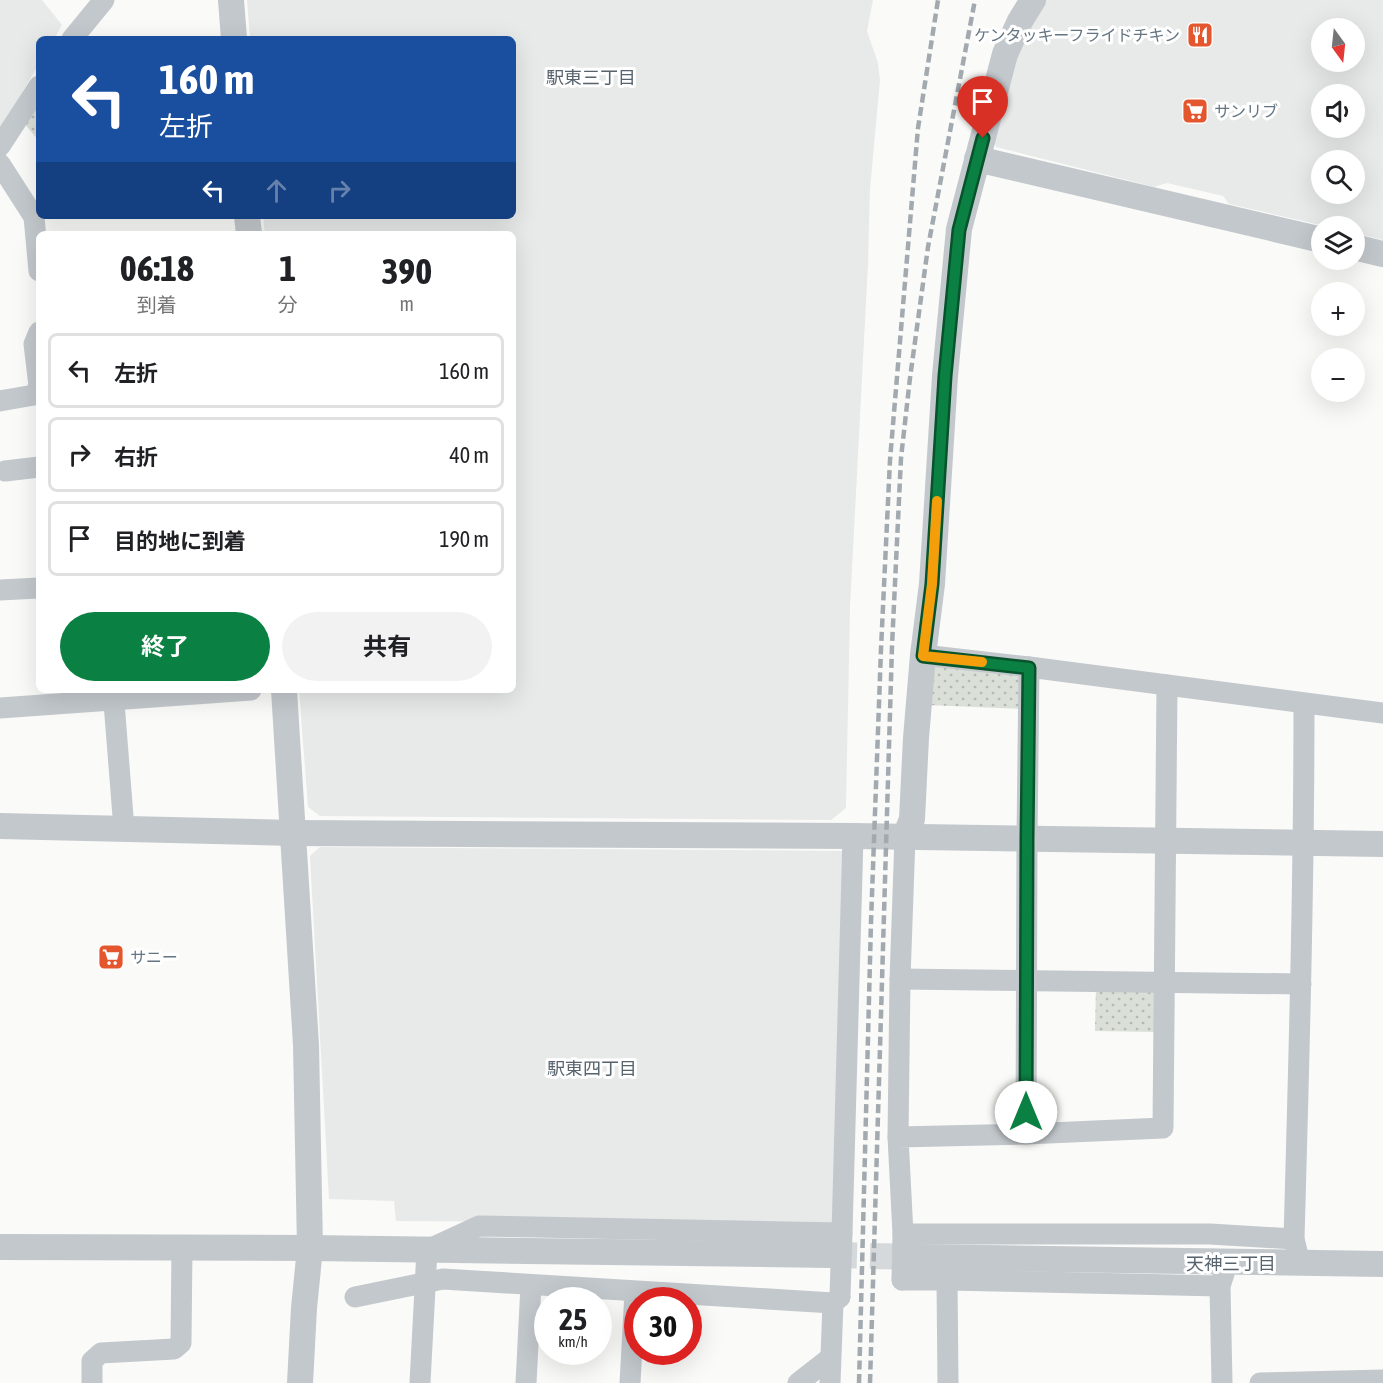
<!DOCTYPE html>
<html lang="ja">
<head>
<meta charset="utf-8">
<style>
  body { margin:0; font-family:"Asap Condensed","Noto Sans JP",sans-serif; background:#f2f2f2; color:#202124; height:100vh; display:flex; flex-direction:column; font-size:22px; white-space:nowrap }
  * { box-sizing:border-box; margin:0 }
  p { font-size:20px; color:#757577 }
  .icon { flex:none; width:33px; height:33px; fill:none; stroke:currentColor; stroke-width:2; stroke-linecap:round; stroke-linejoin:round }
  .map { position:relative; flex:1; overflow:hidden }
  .drawer { position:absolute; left:36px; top:231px; width:480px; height:462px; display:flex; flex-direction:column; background:#fff; border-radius:9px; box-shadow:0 6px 24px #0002 }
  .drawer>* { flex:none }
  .hud { position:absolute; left:36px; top:36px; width:480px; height:183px; border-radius:9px; box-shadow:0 6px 24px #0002; background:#1a4fa0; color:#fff; overflow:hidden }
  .needle { width:39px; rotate:165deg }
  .fabs { position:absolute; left:1311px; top:18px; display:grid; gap:12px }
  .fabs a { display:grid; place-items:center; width:54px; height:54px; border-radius:50%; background:#fff; box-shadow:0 6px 24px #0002; font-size:30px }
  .speed { position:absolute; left:534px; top:1287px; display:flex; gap:12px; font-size:30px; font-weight:700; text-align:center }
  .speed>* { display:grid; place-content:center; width:78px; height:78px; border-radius:50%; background:#fff; box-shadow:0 6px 24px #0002; line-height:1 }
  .speed small { font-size:15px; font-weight:400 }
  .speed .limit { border:9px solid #d22; background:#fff; color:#111 }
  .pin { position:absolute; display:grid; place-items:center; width:51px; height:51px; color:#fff; margin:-62px -26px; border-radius:50% 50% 50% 0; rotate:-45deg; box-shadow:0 0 6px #0007 }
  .pin .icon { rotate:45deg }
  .me { position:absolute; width:66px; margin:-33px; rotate:0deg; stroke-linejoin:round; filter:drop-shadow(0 0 4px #0008) }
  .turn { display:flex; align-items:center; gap:21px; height:126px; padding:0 24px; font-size:27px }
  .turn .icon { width:78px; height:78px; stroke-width:2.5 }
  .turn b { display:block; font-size:42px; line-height:51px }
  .lanes { display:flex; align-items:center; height:57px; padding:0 24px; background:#0003; justify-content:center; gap:30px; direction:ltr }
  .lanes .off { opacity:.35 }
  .eta { display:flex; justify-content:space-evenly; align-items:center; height:102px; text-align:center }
  .eta b { font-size:36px; font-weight:700; line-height:42px }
  .cta { display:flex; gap:12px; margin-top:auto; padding:12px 24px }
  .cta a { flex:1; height:69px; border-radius:36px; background:#0b8043; color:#fff; font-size:24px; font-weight:700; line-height:69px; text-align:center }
  .cta a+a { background:#f2f2f2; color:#202124 }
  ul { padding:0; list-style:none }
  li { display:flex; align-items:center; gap:18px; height:75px; margin:0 12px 9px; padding:0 12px; border:3px solid #e0e0e0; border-radius:9px }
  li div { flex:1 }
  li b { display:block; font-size:22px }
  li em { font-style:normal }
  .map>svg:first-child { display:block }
</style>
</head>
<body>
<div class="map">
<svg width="1383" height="1383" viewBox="0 0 1383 1383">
  <defs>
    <pattern id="grass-dots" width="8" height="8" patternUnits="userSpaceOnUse" patternTransform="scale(1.5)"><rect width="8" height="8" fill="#dadfd7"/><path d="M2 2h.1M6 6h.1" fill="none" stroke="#b4b9b4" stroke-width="1.8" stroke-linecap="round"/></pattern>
  </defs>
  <rect width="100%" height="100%" fill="#fafaf8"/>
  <g fill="#e8e9e9" fill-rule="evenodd">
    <path d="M 0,0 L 42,0 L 62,25 L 54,39 L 39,39 L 39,64 L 0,129 Z"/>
    <path d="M 247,0 L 873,0 L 867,31 L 878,63 L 880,80 L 870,189 L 868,264 L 850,607 L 846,808 L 831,820 L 320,816 L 308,807 L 299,690 L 513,690 L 513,234 L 265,234 L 263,216 L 513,216 L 513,39 L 250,39 Z"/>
    <path d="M 1039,0 L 1383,0 L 1383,240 L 1355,233 L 1354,226 L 1325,226 L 1229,204 L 1223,196 L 1167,183 L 1154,187 L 996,147 L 990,137 L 1013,54 ZM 1322,28 L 1354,28 L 1354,62 L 1322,62 ZM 1322,94 L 1354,94 L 1354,128 L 1322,128 ZM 1322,160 L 1354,160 L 1354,194 L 1322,194 Z"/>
    <path d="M 320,847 L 849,851 L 836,1224 L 396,1221 L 394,1201 L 329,1199 L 310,856 Z"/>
  </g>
  <g fill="url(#grass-dots)">
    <path d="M 39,101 L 39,141 L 24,123 Z"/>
    <path d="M 936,663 L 1022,674 L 1024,709 L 927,705 L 930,668 Z"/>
    <path d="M 1096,988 L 1159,989 L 1158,1032 L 1095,1031 Z"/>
  </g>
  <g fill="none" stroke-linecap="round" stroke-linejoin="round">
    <path stroke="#d5d9db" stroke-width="26" stroke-dasharray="26 13" stroke-linecap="butt" d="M 831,1255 L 916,1257"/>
    <g stroke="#c3c8cc" stroke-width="21">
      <path d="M 72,39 L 104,0"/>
      <path d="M 0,146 L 39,86"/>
      <path d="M 0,164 L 34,217 L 39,271"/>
      <path d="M 0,401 L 34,395 L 39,386 L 34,344 L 39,332"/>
      <path d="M 5,471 L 39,467"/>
      <path d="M 0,590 L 39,588"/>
      <path d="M 923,655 L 1029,667"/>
      <path d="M 1167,685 L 1163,1128 L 1026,1134 L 898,1137 L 903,1234 L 1210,1234 L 1294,1239"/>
      <path d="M 113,690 L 124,829"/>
      <path d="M 0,708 L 251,690"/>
      <path d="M 900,979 L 1301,984"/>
      <path d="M 1026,1134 L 1027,839 L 1029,667 L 1383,713"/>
      <path d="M 898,1137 L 900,979 L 905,837"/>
      <path d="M 1297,1251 L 1294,1239 C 1299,1060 1304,882 1304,703"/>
      <path d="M 902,1280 L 947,1280 L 948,1383"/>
      <path d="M 947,1280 L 1220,1286"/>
      <path d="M 355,1297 L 443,1279 L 833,1303"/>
      <path d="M 92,1383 L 92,1361 L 101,1353 L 174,1349 L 181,1343 L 182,1248"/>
      <path d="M 420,1383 L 427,1250 L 479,1226 L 842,1233 L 853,836"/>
      <path d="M 526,1383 L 531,1285"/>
      <path d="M 630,1383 L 635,1292"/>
      <path d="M 798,1383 L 830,1358"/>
      <path d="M 830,1383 L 833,1303 L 840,1297"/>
      <path d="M 1222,1383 L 1220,1286 L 1224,1274"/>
      <path d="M 1260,1383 L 1383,1380"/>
    </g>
    <g stroke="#c3c8cc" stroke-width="26">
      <path d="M 231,0 L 234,39"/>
      <path d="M 977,159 L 1322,240"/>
      <path d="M 247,216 L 249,234"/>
      <path d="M 1354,247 L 1383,254"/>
      <path d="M 284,690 L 306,1045 L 310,1248 L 304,1308 L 300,1383"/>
      <path d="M 0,826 L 294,833 L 853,836 L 1383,844"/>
      <path d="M 905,837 L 912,819 L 916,738 L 923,655 L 932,584 L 945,376 L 959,229 L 1005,54 L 1020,21 L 1033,0"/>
      <path d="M 0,1247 L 310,1248 L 831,1255"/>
      <path d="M 916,1257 L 1383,1264"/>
    </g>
    <g stroke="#a2aab0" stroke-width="4.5" stroke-dasharray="9 4.5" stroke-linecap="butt">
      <path d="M 859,1383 L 871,922 L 881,649 L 890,460 L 918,128 L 938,0"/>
      <path d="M 870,1383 L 892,646 L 901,458 L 910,378 L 928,247 L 975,0"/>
    </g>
    <g stroke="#c3c8cc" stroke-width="21">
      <path d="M 902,1280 L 903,1234"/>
      <path d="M 840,1297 L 842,1233"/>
    </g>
  </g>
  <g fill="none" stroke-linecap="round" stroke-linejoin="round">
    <defs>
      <path id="route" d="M 983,138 L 959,230 L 945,376 L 932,584 L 923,656 L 1029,668 L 1027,839 L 1026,1112"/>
    </defs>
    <use href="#route" stroke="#07532c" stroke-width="15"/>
    <use href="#route" stroke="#0b8043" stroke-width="10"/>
    <path stroke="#f59e0b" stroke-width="10" d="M 937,501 L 932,584 L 923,656 L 982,662"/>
  </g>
  <defs>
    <symbol id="restaurant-square" viewBox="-11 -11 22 22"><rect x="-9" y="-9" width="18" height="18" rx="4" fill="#e4572e" stroke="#fff"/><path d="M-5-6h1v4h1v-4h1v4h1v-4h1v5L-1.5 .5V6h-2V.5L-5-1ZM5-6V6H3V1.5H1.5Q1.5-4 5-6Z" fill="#fff"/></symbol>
    <symbol id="supermarket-square" viewBox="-11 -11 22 22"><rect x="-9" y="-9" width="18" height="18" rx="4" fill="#e4572e" stroke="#fff"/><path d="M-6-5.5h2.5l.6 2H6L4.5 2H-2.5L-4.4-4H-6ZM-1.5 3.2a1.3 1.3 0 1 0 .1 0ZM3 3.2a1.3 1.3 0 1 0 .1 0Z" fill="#fff"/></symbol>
  </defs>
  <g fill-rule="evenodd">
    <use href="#restaurant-square" x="1185" y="20" width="30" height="30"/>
    <use href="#supermarket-square" x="1180" y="96" width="30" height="30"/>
    <use href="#supermarket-square" x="96" y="942" width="30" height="30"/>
  </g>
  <g text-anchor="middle" stroke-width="6" stroke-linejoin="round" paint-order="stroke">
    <g font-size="16" fill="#657683" stroke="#fff" text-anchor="start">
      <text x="1180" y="41" text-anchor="end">ケンタッキーフライドチキン</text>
      <text x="1214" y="117">サンリブ</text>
      <text x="130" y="963">サニー</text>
    </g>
    <g font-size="18" fill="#57646e" stroke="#fff">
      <text x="591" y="84">駅東三丁目</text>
      <text x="592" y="1075">駅東四丁目</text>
      <text x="1231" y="1270">天神三丁目</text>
    </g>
  </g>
</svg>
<div class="fabs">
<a><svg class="needle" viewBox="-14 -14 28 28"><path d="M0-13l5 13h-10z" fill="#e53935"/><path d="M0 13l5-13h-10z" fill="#757577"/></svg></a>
<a><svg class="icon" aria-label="sound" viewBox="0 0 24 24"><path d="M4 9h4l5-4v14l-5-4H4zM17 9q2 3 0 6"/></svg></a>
<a><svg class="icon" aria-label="search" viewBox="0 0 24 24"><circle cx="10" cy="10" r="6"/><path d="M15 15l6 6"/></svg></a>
<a><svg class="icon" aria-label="layers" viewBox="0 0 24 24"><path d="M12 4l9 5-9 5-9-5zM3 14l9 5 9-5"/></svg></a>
<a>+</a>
<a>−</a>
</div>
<div class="speed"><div>25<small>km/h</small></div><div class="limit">30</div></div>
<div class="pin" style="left:983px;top:138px;background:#d93025"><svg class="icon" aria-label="arrive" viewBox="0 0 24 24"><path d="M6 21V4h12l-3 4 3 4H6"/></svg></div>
<svg class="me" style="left:1026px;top:1112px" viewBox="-20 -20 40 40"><circle r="19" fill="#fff"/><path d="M0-13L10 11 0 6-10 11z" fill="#0b8043"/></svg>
<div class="hud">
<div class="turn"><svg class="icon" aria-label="left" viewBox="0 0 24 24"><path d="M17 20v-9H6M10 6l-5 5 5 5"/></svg><div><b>160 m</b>左折</div></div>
<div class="lanes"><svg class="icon" aria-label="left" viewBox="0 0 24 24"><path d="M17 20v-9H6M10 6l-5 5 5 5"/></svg><svg class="icon off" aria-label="ahead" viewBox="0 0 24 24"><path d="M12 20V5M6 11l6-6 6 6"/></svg><svg class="icon off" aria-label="right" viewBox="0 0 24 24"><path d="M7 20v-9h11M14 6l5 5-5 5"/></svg></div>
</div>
<section class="drawer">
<div class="eta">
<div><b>06:18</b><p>到着</p></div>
<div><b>1</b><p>分</p></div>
<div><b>390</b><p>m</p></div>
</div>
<ul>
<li><svg class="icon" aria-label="left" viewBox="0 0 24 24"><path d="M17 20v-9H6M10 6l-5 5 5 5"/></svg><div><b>左折</b></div><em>160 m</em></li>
<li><svg class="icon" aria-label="right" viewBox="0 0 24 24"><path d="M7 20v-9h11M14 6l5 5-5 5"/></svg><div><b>右折</b></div><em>40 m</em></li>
<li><svg class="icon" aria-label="arrive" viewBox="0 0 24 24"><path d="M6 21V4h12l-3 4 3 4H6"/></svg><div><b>目的地に到着</b></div><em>190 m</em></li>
</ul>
<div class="cta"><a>終了</a><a>共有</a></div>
</section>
</div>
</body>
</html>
